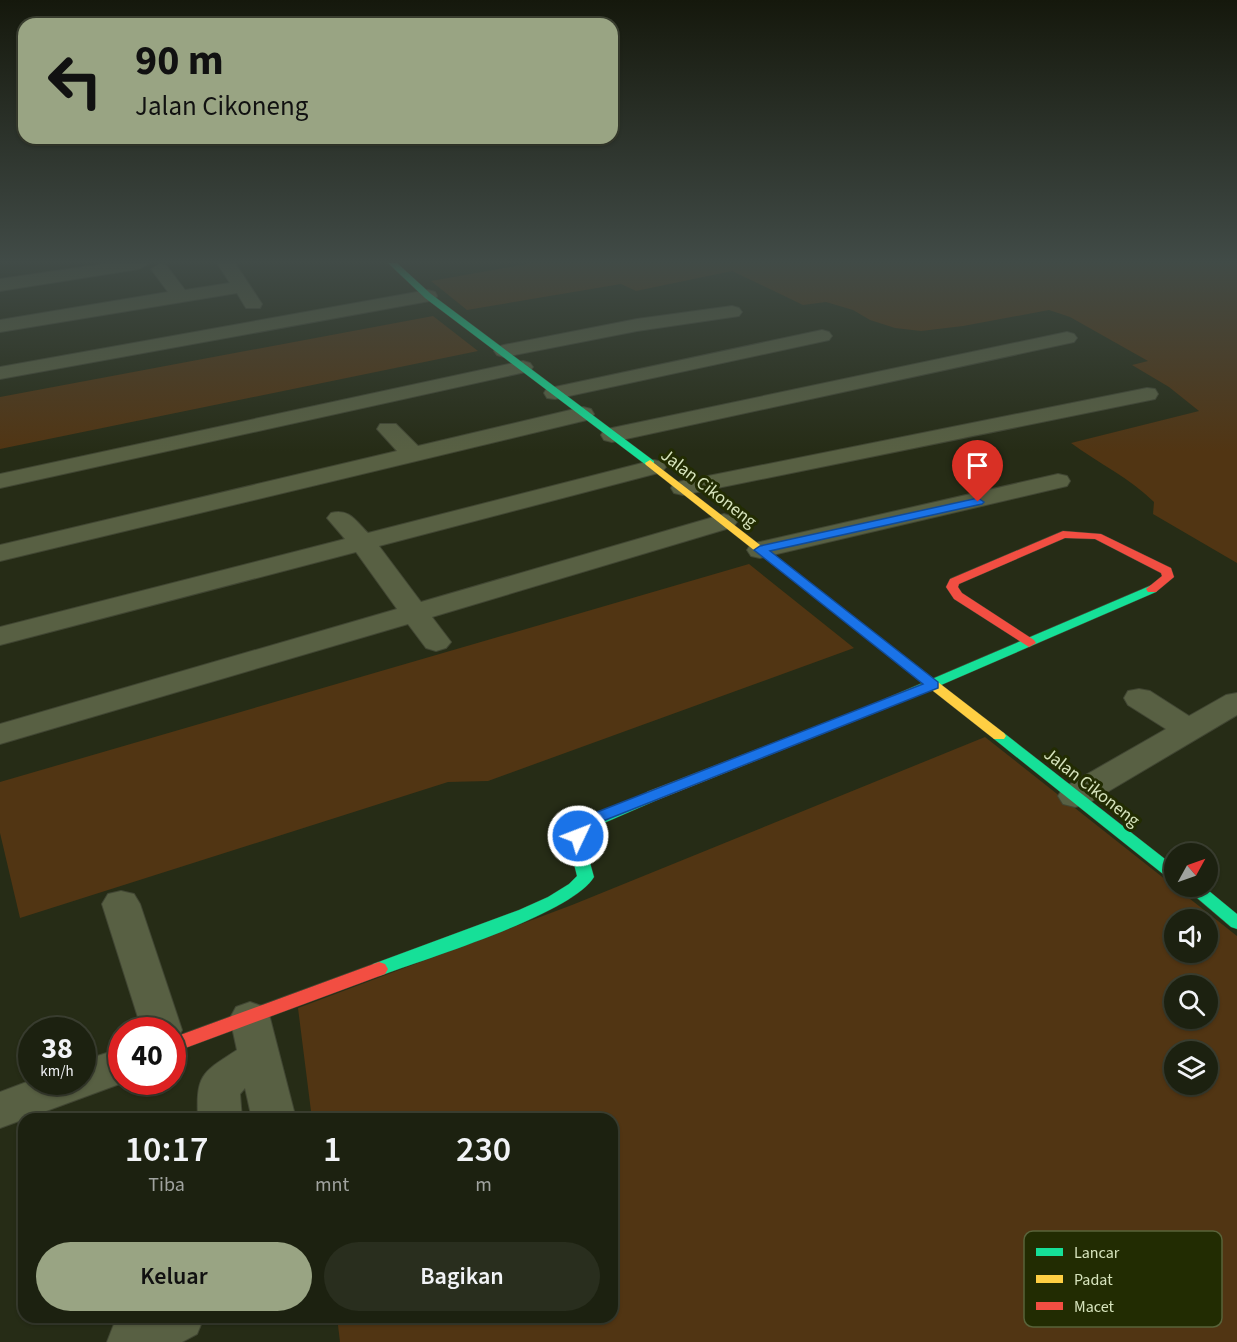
<!DOCTYPE html>
<html lang="id">
<head>
<meta charset="utf-8">
<style>
  body { margin:0; font-family:"Source Sans 3",sans-serif; background:#292e1e; color:#f1f3f6; height:100vh; display:flex; flex-direction:column; font-size:22px; white-space:nowrap }
  * { box-sizing:border-box; margin:0 }
  p { font-size:20px; color:#a0a39f }
  .icon { flex:none; width:33px; height:33px; fill:none; stroke:currentColor; stroke-width:2; stroke-linecap:round; stroke-linejoin:round }
  .map { position:relative; flex:1; overflow:hidden }
  .panel { position:absolute; left:18px; top:1113px; width:600px; height:210px; display:flex; flex-direction:column; background:#1c2110; border-radius:18px; box-shadow:0 2px 4px #0004,0 0 0 2px #3a3e30 }
  .panel>* { flex:none }
  .guide { position:absolute; left:18px; top:18px; width:600px; height:126px; border-radius:18px; box-shadow:0 2px 4px #0004,0 0 0 2px #3a3e30; background:#99a483; color:#111; overflow:hidden }
  .needle { width:39px; rotate:50deg }
  .buttons { position:absolute; left:1164px; top:843px; display:grid; gap:12px }
  .buttons a { display:grid; place-items:center; width:54px; height:54px; border-radius:50%; background:#1c2110; box-shadow:0 2px 4px #0004,0 0 0 2px #3a3e30; font-size:30px }
  .speed { position:absolute; left:18px; top:1017px; display:flex; gap:12px; font-size:30px; font-weight:700; text-align:center }
  .speed>* { display:grid; place-content:center; width:78px; height:78px; border-radius:50%; background:#1c2110; box-shadow:0 2px 4px #0004,0 0 0 2px #3a3e30; line-height:1 }
  .speed small { font-size:15px; font-weight:400 }
  .speed .limit { border:9px solid #d22; background:#fff; color:#111 }
  .pin { position:absolute; display:grid; place-items:center; width:51px; height:51px; color:#fff; margin:-62px -26px; border-radius:50% 50% 50% 0; rotate:-45deg; box-shadow:0 0 6px #0007 }
  .pin .icon { rotate:45deg }
  .me { position:absolute; width:66px; margin:-33px; rotate:47deg; stroke-linejoin:round; filter:drop-shadow(0 0 4px #0008) }
  .turn { display:flex; align-items:center; gap:21px; height:126px; padding:0 18px; font-size:27px }
  .turn .icon { width:78px; height:78px; stroke-width:2.5 }
  .turn b { display:block; font-size:42px; line-height:51px }
  .eta { display:flex; justify-content:space-evenly; align-items:center; height:102px; text-align:center }
  .eta b { font-size:36px; font-weight:600; line-height:42px }
  .action { display:flex; gap:12px; margin-top:auto; padding:12px 18px }
  .action a { flex:1; height:69px; border-radius:36px; background:#99a483; color:#111; font-size:24px; font-weight:600; line-height:69px; text-align:center }
  .action a+a { background:#292e1e; color:#f1f3f6 }
  .map>svg:first-child { display:block }
</style>
</head>
<body>
<div class="map">
<svg width="1237" height="1342" viewBox="0 0 1237 1342">
  <rect width="100%" height="100%" fill="#262c16"/>
  <g fill="#513513" fill-rule="evenodd">
    <path d="M 532,263 L 1237,263 L 1237,563 L 1153,514 L 1154,502 C 1130,478 1098,463 1071,443 L 1199,411 L 1169,387 L 1132,365 L 1148,361 L 1070,317 L 1049,310 L 963,326 L 921,331 L 895,328 L 870,320 L 853,310 L 826,302 L 803,305 L 732,271 L 636,291 L 621,284 L 467,310 L 431,281 Z"/>
    <path d="M 433,316 L 478,351 L 0,449 L 0,397 Z"/>
    <path d="M 749,564 L 854,648 L 488,781 L 448,782 L 20,918 L 0,833 L 0,782 Z"/>
    <path d="M 985,737 L 1237,936 L 1237,1342 L 340,1342 L 337,1317 L 612,1317 L 612,1119 L 312,1119 L 298,1008 L 572,905 ZM 1174,920 L 1208,920 L 1208,952 L 1174,952 ZM 1174,986 L 1208,986 L 1208,1018 L 1174,1018 ZM 1174,1052 L 1208,1052 L 1208,1084 L 1174,1084 Z"/>
  </g>
  <g fill="none" stroke-linecap="round" stroke-linejoin="round">
    <defs>
      <g id="street">
        <path d="M 110,263 L 148,264 L 139,269 L 0,291 L 0,279 Z"/>
        <path d="M 217,263 L 235,263 L 262,304 L 260,308 L 246,308 L 237,293 L 0,332 L 0,320 L 168,292 L 151,269 L 160,264 L 166,265 L 185,290 L 230,283 Z"/>
        <path d="M 428,290 L 435,292 L 437,296 L 435,300 L 0,379 L 0,367 Z"/>
        <path d="M 732,306 L 739,308 L 742,312 L 739,316 L 637,331 L 504,357 L 497,355 L 494,351 L 497,347 L 504,345 L 637,319 Z"/>
        <path d="M 822,330 L 829,332 L 832,336 L 829,340 L 555,399 L 547,398 L 544,393 L 547,388 L 555,387 Z"/>
        <path d="M 1067,332 L 1074,334 L 1077,338 L 1074,342 L 612,442 L 604,440 L 601,435 L 604,430 L 612,428 Z"/>
        <path d="M 523,361 L 530,363 L 533,367 L 530,371 L 0,488 L 0,474 Z"/>
        <path d="M 1147,388 L 1155,389 L 1158,394 L 1155,399 L 683,495 L 674,493 L 671,488 L 674,483 L 683,481 Z"/>
        <path d="M 583,407 L 591,409 L 594,414 L 591,419 L 0,561 L 0,545 L 397,451 L 377,429 L 380,424 L 396,424 L 418,446 Z"/>
        <path d="M 654,460 L 662,462 L 666,467 L 662,472 L 379,546 L 421,602 L 724,514 L 733,517 L 737,522 L 733,527 L 432,617 L 451,642 L 446,648 L 436,651 L 426,648 L 408,624 L 0,744 L 0,724 L 397,609 L 356,552 L 0,645 L 0,627 L 345,539 L 327,518 L 331,513 C 349,508 356,521 368,533 Z"/>
        <path d="M 1058,474 L 1067,476 L 1070,481 L 1067,486 L 760,558 L 751,556 L 747,550 L 751,544 L 760,542 Z"/>
        <path d="M 1139,689 L 1150,691 L 1189,716 L 1226,695 L 1237,693 L 1237,715 L 1087,804 L 1075,807 L 1063,804 L 1058,796 L 1063,788 L 1166,729 L 1128,705 L 1124,698 L 1128,691 Z"/>
        <path d="M 121,891 L 134,894 L 140,904 L 182,1030 L 176,1042 L 172,1043 L 172,1030 L 142,1030 L 102,904 L 108,894 Z"/>
        <path d="M 250,1002 L 264,1007 L 270,1018 L 296,1119 L 252,1119 L 245,1088 L 240,1094 L 242,1119 L 198,1119 C 196,1075 201,1073 237,1050 L 230,1018 L 236,1007 Z"/>
        <path d="M 122,1048 L 122,1082 L 125,1082 L 0,1128 L 0,1092 L 32,1080 L 82,1082 L 82,1061 Z"/>
        <path d="M 129,1317 L 204,1317 L 197,1334 L 182,1342 L 107,1342 L 114,1324 Z"/>
      </g>
      <g id="fast">
        <path d="M 388,263 L 397,263 L 431,294 L 654,461 L 654,465 L 646,465 L 425,298 Z"/>
        <path d="M 1152,585 L 1156,586 L 1158,589 L 1156,592 L 895,705 L 885,705 L 883,702 L 885,699 Z"/>
        <path d="M 999,731 L 1004,733 L 1174,866 L 1174,880 L 1168,878 L 994,739 L 992,736 Z"/>
        <path d="M 652,791 L 657,792 L 660,796 L 657,800 L 588,830 L 587,852 L 594,877 C 572,914 430,957 385,974 L 379,976 L 373,974 L 370,969 L 373,964 L 519,910 L 548,897 L 569,884 L 577,876 C 573,859 566,840 575,823 Z"/>
        <path d="M 1183,886 L 1203,886 L 1237,914 L 1237,929 L 1231,927 Z"/>
      </g>
      <g id="slow">
        <path d="M 650,460 L 1004,733 L 1006,736 L 1004,739 L 994,739 L 646,465 L 645,463 Z"/>
        <path d="M 890,698 L 895,699 L 897,702 L 895,705 L 657,800 L 647,800 L 644,796 L 647,792 Z"/>
      </g>
      <g id="jam">
        <path d="M 1063,531 L 1101,534 L 1171,568 L 1174,577 L 1156,592 L 1148,592 L 1146,589 L 1162,576 L 1161,573 L 1095,539 L 1065,538 L 959,584 L 958,587 L 962,593 L 1034,640 L 1036,643 L 1029,647 L 954,599 L 946,587 L 950,579 Z"/>
        <path d="M 379,962 L 385,964 L 388,969 L 385,974 L 172,1053 L 172,1038 Z"/>
      </g>
    </defs>
    <use href="#street" stroke="#414633" stroke-width="2"/>
    <use href="#fast" stroke="#414633" stroke-width="1"/>
    <use href="#slow" stroke="#414633" stroke-width="1"/>
    <use href="#jam" stroke="#414633" stroke-width="1"/>
    <use href="#street" fill="#586043" fill-rule="evenodd"/>
    <use href="#fast" fill="#16e098" fill-rule="evenodd"/>
    <use href="#slow" fill="#ffcf43" fill-rule="evenodd"/>
    <use href="#jam" fill="#f24e42" fill-rule="evenodd"/>
  </g>
  <linearGradient id="sky" x2="0" y2="1"><stop stop-color="#15180c"/><stop offset="0.58" stop-color="#414b47"/><stop offset="1" stop-color="#414b47" stop-opacity="0"/></linearGradient>
  <rect width="1237" height="451" fill="url(#sky)"/>
  <path fill="#1a73e8" stroke="#114b97" stroke-width="1.5" d="M 978,498 L 984,502 L 982,504 L 770,551 L 938,682 L 938,688 L 598,823 L 588,829 L 584,840 L 573,840 L 570,836 L 575,823 L 587,816 L 923,684 L 754,550 L 760,546 Z"/>
  <g text-anchor="middle" stroke-width="6" stroke-linejoin="round" paint-order="stroke">
    <g font-size="18" fill="#d7e4bd" stroke="#222c02">
      <text transform="translate(709 488) rotate(38)" y="6">Jalan Cikoneng</text>
      <text transform="translate(1092 787) rotate(38)" y="6">Jalan Cikoneng</text>
    </g>
  </g>
  <rect x="1024" y="1231" width="198" height="96" rx="9" fill="#222c02" stroke="#58633a" stroke-width="1.5"/>
  <rect x="1036" y="1248" width="27" height="8" fill="#16e098"/>
  <rect x="1036" y="1275" width="27" height="8" fill="#ffcf43"/>
  <rect x="1036" y="1302" width="27" height="8" fill="#f24e42"/>
  <g font-size="16" fill="#d7e4bd">
    <text x="1074" y="1258">Lancar</text>
    <text x="1074" y="1285">Padat</text>
    <text x="1074" y="1312">Macet</text>
  </g>
</svg>
<div class="buttons">
<a><svg class="needle" viewBox="-14 -14 28 28"><path d="M0-13l5 13h-10z" fill="#e53935"/><path d="M0 13l5-13h-10z" fill="#a0a39f"/></svg></a>
<a><svg class="icon" aria-label="sound" viewBox="0 0 24 24"><path d="M4 9h4l5-4v14l-5-4H4zM17 9q2 3 0 6"/></svg></a>
<a><svg class="icon" aria-label="search" viewBox="0 0 24 24"><circle cx="10" cy="10" r="6"/><path d="M15 15l6 6"/></svg></a>
<a><svg class="icon" aria-label="layers" viewBox="0 0 24 24"><path d="M12 4l9 5-9 5-9-5zM3 14l9 5 9-5"/></svg></a>
</div>
<div class="speed"><div>38<small>km/h</small></div><div class="limit">40</div></div>
<div class="pin" style="left:978px;top:502px;background:#d93025"><svg class="icon" aria-label="arrive" viewBox="0 0 24 24"><path d="M6 21V4h12l-3 4 3 4H6"/></svg></div>
<svg class="me" style="left:578px;top:836px" viewBox="-20 -20 40 40"><circle r="17" fill="#1a73e8" stroke="#fff" stroke-width="3"/><path d="M0-11L8 9 0 5-8 9z" fill="#fff"/></svg>
<div class="guide">
<div class="turn"><svg class="icon" aria-label="left" viewBox="0 0 24 24"><path d="M17 20v-9H6M10 6l-5 5 5 5"/></svg><div><b>90 m</b>Jalan Cikoneng</div></div>
</div>
<section class="panel">
<div class="eta">
<div><b>10:17</b><p>Tiba</p></div>
<div><b>1</b><p>mnt</p></div>
<div><b>230</b><p>m</p></div>
</div>
<div class="action"><a>Keluar</a><a>Bagikan</a></div>
</section>
</div>
</body>
</html>
